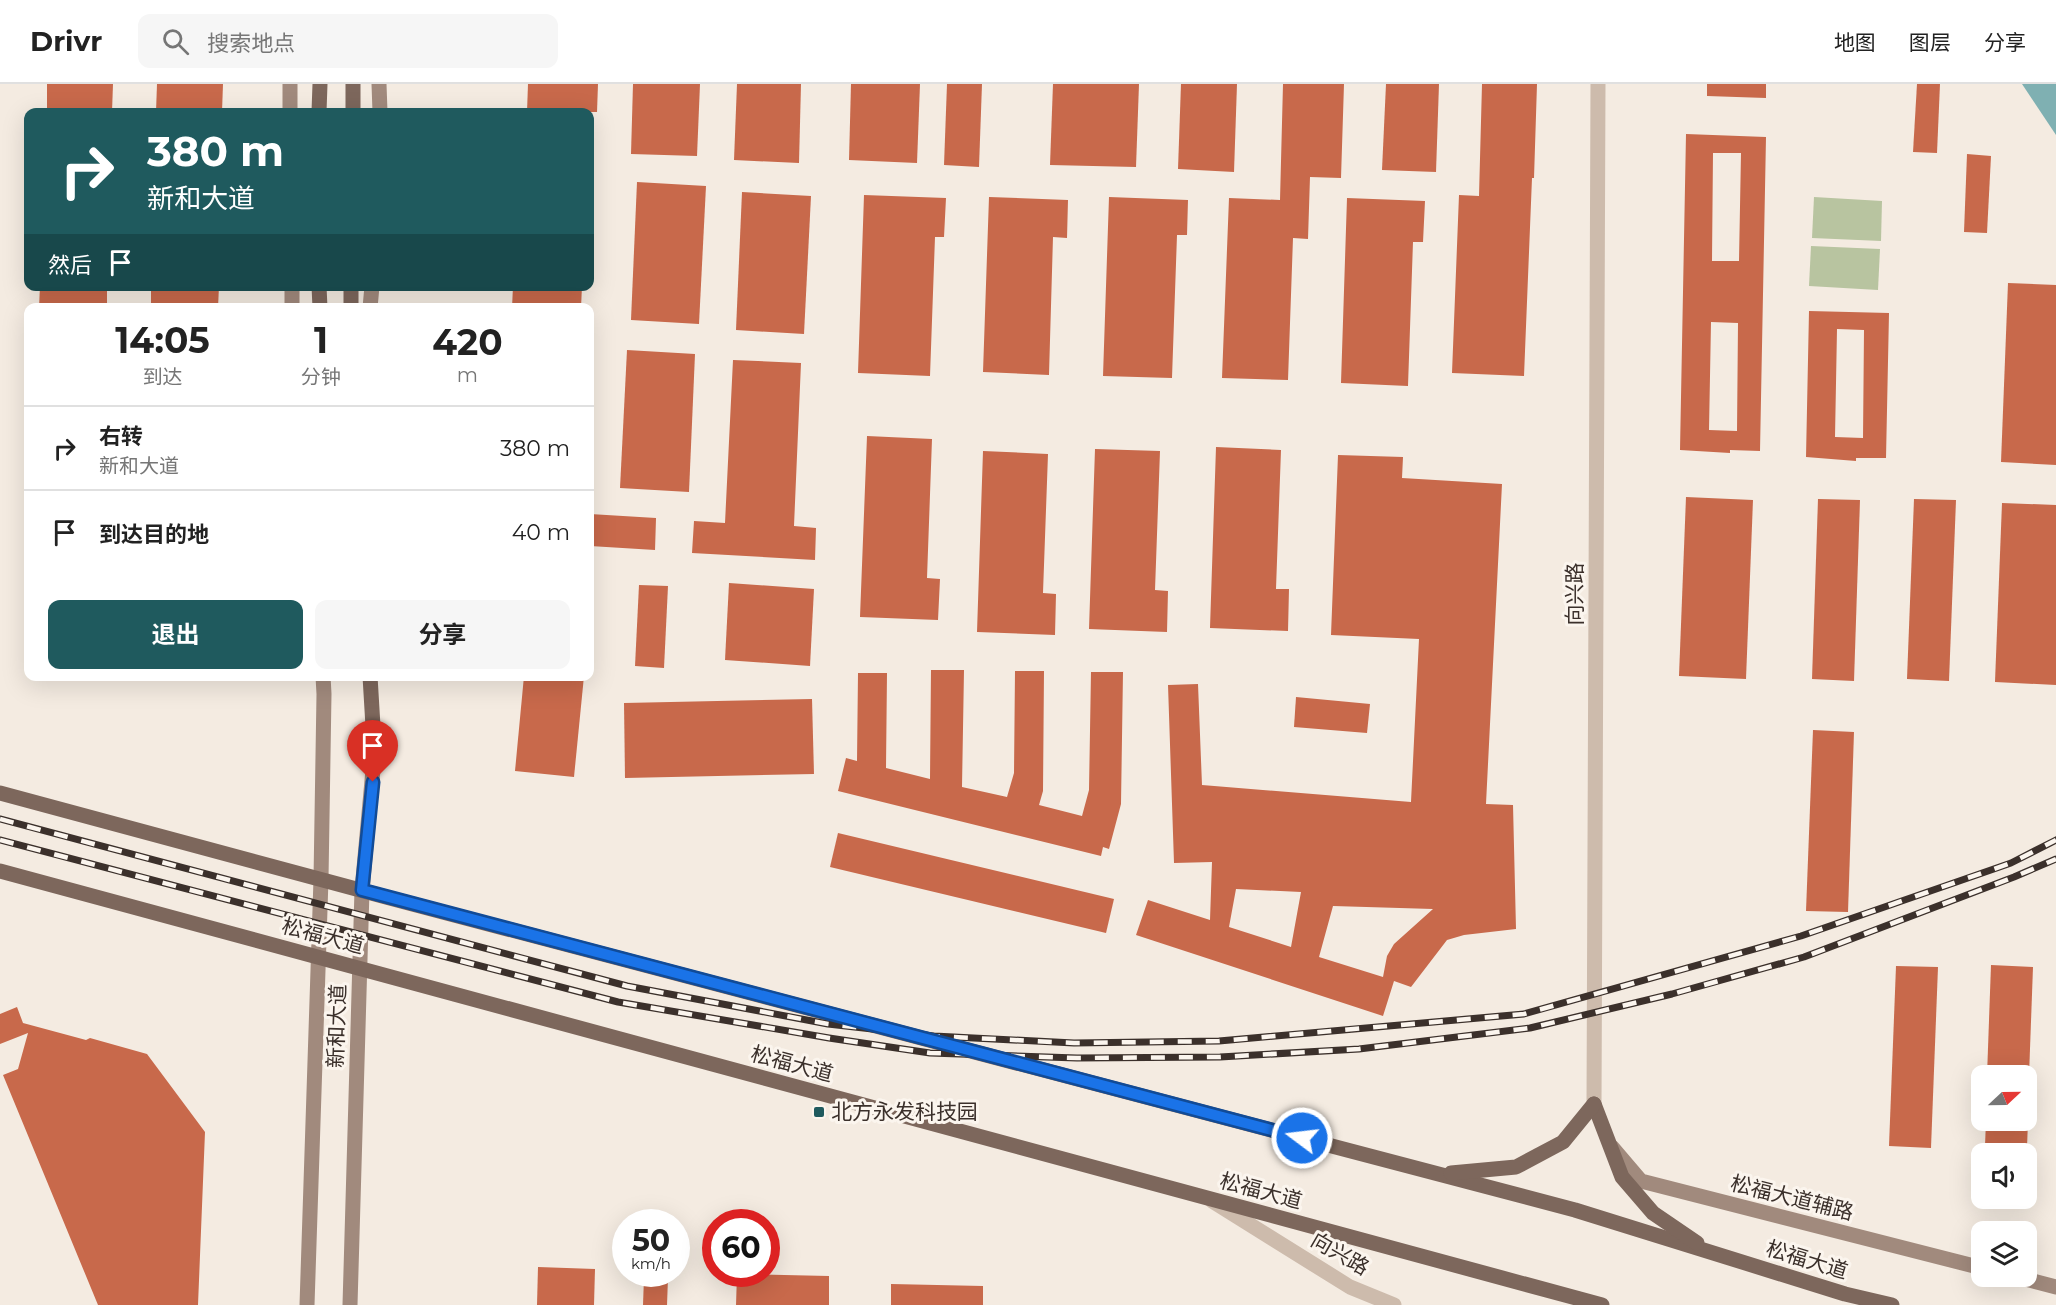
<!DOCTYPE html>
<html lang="zh">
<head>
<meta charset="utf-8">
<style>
  body { margin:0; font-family:Montserrat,"Noto Sans SC",sans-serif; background:#f6f6f6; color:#222; height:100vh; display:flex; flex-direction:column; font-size:22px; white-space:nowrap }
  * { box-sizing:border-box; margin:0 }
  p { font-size:20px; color:#767676 }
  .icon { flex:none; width:33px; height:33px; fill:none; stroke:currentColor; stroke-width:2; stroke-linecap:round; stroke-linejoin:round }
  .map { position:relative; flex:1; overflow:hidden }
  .panel { position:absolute; left:24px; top:219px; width:570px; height:378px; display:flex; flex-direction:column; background:#fff; border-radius:12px; box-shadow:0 6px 24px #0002 }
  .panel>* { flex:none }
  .top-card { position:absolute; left:24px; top:24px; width:570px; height:183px; border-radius:12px; box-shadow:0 6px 24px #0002; background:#1f5a5e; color:#fff; overflow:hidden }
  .needle { width:39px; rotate:68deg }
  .controls { position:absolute; left:1971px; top:981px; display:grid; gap:12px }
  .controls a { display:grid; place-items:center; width:66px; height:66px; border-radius:12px; background:#fff; box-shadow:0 6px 24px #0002; font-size:30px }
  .speed { position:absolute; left:612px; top:1125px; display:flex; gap:12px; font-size:30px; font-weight:700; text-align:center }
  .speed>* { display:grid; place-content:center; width:78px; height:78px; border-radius:50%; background:#fff; box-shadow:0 6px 24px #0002; line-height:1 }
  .speed small { font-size:15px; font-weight:400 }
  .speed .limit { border:9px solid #d22; background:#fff; color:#111 }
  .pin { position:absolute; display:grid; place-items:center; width:51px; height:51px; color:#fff; margin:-62px -26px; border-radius:50% 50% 50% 0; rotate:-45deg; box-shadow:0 0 6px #0007 }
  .pin .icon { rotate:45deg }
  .me { position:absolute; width:66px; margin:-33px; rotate:285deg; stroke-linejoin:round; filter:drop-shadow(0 0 4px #0008) }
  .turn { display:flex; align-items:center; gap:21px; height:126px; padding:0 24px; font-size:27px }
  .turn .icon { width:78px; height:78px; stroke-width:2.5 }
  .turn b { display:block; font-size:42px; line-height:51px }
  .then { display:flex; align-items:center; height:57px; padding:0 24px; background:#0003; gap:12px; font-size:22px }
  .eta { display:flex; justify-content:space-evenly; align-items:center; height:102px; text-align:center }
  .eta b { font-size:36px; font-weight:700; line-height:42px }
  .cta { display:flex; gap:12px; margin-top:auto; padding:12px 24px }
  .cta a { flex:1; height:69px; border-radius:12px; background:#1f5a5e; color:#fff; font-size:24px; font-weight:700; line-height:69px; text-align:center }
  .cta a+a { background:#f6f6f6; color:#222 }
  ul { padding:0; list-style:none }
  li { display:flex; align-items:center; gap:18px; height:84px; padding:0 24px; border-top:2px solid #e0e0e0 }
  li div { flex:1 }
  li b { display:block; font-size:22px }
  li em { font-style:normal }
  header { display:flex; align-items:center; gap:36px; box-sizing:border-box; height:84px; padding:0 30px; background:#fff; border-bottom:2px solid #e0e0e0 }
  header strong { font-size:28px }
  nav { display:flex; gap:33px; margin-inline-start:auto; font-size:21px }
  .search { width:420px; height:54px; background:#f6f6f6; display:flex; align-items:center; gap:15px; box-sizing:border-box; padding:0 21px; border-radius:12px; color:#767676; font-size:22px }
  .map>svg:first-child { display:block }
</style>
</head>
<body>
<header>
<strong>Drivr</strong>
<div class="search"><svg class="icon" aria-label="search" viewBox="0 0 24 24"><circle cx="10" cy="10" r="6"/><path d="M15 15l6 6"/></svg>搜索地点</div>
<nav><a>地图</a><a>图层</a><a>分享</a></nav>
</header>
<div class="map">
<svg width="2056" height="1221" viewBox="0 0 2056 1221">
  <rect width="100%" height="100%" fill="#f4ebe1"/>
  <g fill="#b8c4a0">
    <path d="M 1814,113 L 1882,117 L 1881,157 L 1812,154 Z"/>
    <path d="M 1811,162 L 1880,165 L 1878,206 L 1809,202 Z"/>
  </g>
  <path fill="#7fb0b2" d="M 2022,0 L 2056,0 L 2056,51 Z"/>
  <g fill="#c8694b" fill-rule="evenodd">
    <path d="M 47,0 L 113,0 L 112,28 L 47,28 Z"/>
    <path d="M 157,0 L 223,0 L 222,28 L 156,28 Z"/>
    <path d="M 528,0 L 598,0 L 597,28 L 527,28 Z"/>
    <path d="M 633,0 L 700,0 L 697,72 L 631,70 Z"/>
    <path d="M 737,0 L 801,0 L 799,79 L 734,76 Z"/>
    <path d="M 851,0 L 920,0 L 917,79 L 849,76 Z"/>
    <path d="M 947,0 L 982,0 L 979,83 L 944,81 Z"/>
    <path d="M 1053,0 L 1139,0 L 1136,83 L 1050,81 Z"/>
    <path d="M 1181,0 L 1237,0 L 1234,88 L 1178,85 Z"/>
    <path d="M 1283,0 L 1344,0 L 1341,94 L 1310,93 L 1308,155 L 1293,154 L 1288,296 L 1222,294 L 1229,114 L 1280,116 Z"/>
    <path d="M 1386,0 L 1439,0 L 1436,88 L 1382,86 Z"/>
    <path d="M 1482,0 L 1537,0 L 1534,94 L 1532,94 L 1524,292 L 1452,289 L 1459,111 L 1479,112 Z"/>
    <path d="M 1707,0 L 1766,0 L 1766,14 L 1707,12 Z"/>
    <path d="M 1917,0 L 1940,0 L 1937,69 L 1913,68 Z"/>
    <path d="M 1686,50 L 1766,53 L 1760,367 L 1730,366 L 1730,369 L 1680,366 ZM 1713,69 L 1741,69 L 1739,177 L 1712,177 ZM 1711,238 L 1738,239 L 1737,347 L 1709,346 Z"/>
    <path d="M 1967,70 L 1991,72 L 1987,149 L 1964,148 Z"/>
    <path d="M 637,98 L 706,102 L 699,240 L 631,236 Z"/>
    <path d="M 742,108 L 811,112 L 804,250 L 736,246 Z"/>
    <path d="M 864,111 L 946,114 L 944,153 L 935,153 L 930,292 L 858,289 Z"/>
    <path d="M 989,113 L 1068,116 L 1067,154 L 1053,153 L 1049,291 L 983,288 Z"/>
    <path d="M 1109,113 L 1188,116 L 1187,151 L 1177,151 L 1172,294 L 1103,292 Z"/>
    <path d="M 1347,114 L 1425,117 L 1423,158 L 1413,158 L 1408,302 L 1341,299 Z"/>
    <path d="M 2008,199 L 2056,201 L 2056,381 L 2001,378 Z"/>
    <path d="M 40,202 L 107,202 L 107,224 L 39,224 Z"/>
    <path d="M 151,202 L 219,202 L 218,224 L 151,224 Z"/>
    <path d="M 513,202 L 582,202 L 581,224 L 512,224 Z"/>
    <path d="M 1809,227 L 1889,229 L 1886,374 L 1856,374 L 1856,377 L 1806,373 ZM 1837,245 L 1864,246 L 1863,354 L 1835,353 Z"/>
    <path d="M 627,266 L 695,270 L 689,408 L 620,404 Z"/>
    <path d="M 733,276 L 801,279 L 794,442 L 816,444 L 815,476 L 692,469 L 694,437 L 725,439 Z"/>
    <path d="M 867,352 L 932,355 L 927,494 L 940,495 L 938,536 L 860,533 Z"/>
    <path d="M 1216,363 L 1281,366 L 1276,505 L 1289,505 L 1288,547 L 1210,544 Z"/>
    <path d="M 1095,365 L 1160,367 L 1155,506 L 1168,507 L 1167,548 L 1089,545 Z"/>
    <path d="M 983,367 L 1048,370 L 1043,509 L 1056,510 L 1055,551 L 977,548 Z"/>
    <path d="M 1338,371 L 1403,373 L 1402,394 L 1502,400 L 1486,720 L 1513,721 L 1516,845 L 1464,851 L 1447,856 L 1411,903 L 1394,897 L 1383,932 L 1136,851 L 1148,816 L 1210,836 L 1212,778 L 1174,779 L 1168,601 L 1198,600 L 1202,701 L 1411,718 L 1419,555 L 1331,551 ZM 1236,805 L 1301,808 L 1291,863 L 1229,843 ZM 1333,822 L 1433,825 L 1394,860 L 1387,872 L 1383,893 L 1319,873 Z"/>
    <path d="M 1686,413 L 1753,416 L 1746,595 L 1679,592 Z"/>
    <path d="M 1818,415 L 1860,416 L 1854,597 L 1812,595 Z"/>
    <path d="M 1914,415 L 1956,416 L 1949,597 L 1907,595 Z"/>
    <path d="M 2002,419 L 2056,421 L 2056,601 L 1995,598 Z"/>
    <path d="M 590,430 L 656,434 L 655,466 L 590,462 Z"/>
    <path d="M 729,499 L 814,505 L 810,582 L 725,576 Z"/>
    <path d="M 639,501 L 668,502 L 664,584 L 635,582 Z"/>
    <path d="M 931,586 L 964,586 L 962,703 L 1007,713 L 1014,689 L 1015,587 L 1044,587 L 1043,707 L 1039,721 L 1082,732 L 1089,706 L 1091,588 L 1123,588 L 1121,720 L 1109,765 L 1103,763 L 1101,772 L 838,707 L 846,674 L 857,677 L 858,589 L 887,589 L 886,684 L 930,695 Z"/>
    <path d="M 524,592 L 584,592 L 574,693 L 515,687 Z"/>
    <path d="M 1296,613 L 1370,620 L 1367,649 L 1294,643 Z"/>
    <path d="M 812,615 L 814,690 L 625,694 L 624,619 Z"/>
    <path d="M 1813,646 L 1854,648 L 1848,828 L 1806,827 Z"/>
    <path d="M 838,749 L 1114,815 L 1106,849 L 830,783 Z"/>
    <path d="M 1991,881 L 2033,883 L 2029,992 L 1987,992 Z"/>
    <path d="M 1896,882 L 1938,883 L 1931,1064 L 1889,1062 Z"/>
    <path d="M 17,923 L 23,939 L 86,956 L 90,954 L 147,970 L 205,1048 L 198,1221 L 98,1221 L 3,991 L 18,985 L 28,949 L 0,960 L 0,930 Z"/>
    <path d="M 1986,1036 L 2028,1036 L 2027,1064 L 1985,1062 Z"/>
    <path d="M 538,1183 L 595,1185 L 594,1221 L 537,1221 Z"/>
    <path d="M 737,1190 L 829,1192 L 829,1221 L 736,1221 Z"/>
    <path d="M 644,1193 L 668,1194 L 667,1221 L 643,1221 Z"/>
    <path d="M 891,1200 L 983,1202 L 983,1221 L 891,1221 Z"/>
  </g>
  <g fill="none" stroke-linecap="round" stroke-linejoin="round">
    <g stroke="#cdbbac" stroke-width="15">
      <path d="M 1594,1020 L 1598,0"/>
      <path d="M 1212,1117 L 1350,1203 L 1394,1221"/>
    </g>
    <g stroke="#a18a7d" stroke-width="15">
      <path d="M 290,0 L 290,28"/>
      <path d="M 379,0 L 380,28"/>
      <path d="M 292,202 L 292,224"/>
      <path d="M 370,224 L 372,202"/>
      <path d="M 1612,1063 L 1641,1097 L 1982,1184"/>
      <path d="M 2014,1192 L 2056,1203"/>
      <path d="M 307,1221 L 321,795 L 324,610 L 323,592"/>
      <path d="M 350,1221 L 362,806 L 375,664"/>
    </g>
    <g stroke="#7d675c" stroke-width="15">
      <path d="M 319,28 L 320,0"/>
      <path d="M 353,28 L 353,0"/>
      <path d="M 319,202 L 320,224"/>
      <path d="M 351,202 L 351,224"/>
      <path d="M 370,592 L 375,676"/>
      <path d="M 0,709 L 386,813 L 1575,1126 L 1845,1210 L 1892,1221"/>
      <path d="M 0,787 L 1602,1221"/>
      <path d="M 1594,1020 L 1622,1093 L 1653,1129 L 1697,1159"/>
      <path d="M 1451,1089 L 1516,1083 L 1563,1058 L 1594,1020"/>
    </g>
    <defs>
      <g id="rail">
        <path d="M 0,735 L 627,902 L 828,940 L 934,952 L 1074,959 L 1219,957 L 1524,930 L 1801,852 L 2011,779 L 2056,756"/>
        <path d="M 0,756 L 618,918 L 829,954 L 930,969 L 1077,974 L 1220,973 L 1359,965 L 1530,944 L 1672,910 L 1804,873 L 2014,793 L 2056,775"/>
      </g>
    </defs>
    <use href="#rail" stroke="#3b302b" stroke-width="7"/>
    <use href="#rail" stroke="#fbf5ee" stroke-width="4.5" stroke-dasharray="14" stroke-linecap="butt"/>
  </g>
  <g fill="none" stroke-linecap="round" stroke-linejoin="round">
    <defs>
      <path id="route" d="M 373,698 L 362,806 L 1302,1054"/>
    </defs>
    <use href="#route" stroke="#114b97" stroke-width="15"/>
    <use href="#route" stroke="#1a73e8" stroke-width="10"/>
  </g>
  <rect fill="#1f5a5e" stroke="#fbf5ee" stroke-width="2" x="813" y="1022" width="12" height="12" rx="3"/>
  <g text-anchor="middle" stroke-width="6" stroke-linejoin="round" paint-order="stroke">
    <g font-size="21" fill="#3b302b" stroke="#fbf5ee">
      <text transform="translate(1575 510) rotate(-90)" y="7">向兴路</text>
      <text transform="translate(323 852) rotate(15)" y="7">松福大道</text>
      <text transform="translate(337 942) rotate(-88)" y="7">新和大道</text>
      <text transform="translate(792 980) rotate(15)" y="7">松福大道</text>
      <text transform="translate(1261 1107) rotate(15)" y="7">松福大道</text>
      <text transform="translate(1792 1114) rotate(14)" y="7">松福大道辅路</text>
      <text transform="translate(1340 1170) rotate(30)" y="7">向兴路</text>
      <text transform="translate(1807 1176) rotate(17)" y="7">松福大道</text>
    </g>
    <g font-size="21" fill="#3b302b" stroke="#fbf5ee" text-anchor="start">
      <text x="831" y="1035">北方永发科技园</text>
    </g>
  </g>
</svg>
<div class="controls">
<a><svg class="needle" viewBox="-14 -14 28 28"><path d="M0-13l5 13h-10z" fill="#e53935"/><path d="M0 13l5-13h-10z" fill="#767676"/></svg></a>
<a><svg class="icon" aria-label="sound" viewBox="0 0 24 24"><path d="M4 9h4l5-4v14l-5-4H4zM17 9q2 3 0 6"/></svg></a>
<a><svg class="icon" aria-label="layers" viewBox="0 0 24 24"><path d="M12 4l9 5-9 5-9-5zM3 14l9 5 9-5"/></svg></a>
</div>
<div class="speed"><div>50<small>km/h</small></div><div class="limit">60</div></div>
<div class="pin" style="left:373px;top:698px;background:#d93025"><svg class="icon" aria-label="arrive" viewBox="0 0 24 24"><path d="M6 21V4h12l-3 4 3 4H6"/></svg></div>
<svg class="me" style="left:1302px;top:1054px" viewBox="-20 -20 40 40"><circle r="17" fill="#1a73e8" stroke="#fff" stroke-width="3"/><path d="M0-11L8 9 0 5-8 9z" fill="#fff"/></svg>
<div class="top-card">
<div class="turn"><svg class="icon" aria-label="right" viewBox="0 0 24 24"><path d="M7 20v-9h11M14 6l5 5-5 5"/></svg><div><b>380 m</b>新和大道</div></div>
<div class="then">然后<svg class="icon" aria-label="arrive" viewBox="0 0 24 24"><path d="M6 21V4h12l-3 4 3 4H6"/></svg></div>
</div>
<section class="panel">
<div class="eta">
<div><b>14:05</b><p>到达</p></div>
<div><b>1</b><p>分钟</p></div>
<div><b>420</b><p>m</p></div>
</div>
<ul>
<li><svg class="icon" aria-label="right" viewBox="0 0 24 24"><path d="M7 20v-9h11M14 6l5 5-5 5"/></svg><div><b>右转</b><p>新和大道</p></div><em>380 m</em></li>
<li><svg class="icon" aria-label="arrive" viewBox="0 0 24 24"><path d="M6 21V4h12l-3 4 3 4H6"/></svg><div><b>到达目的地</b></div><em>40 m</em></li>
</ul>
<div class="cta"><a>退出</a><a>分享</a></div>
</section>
</div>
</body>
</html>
